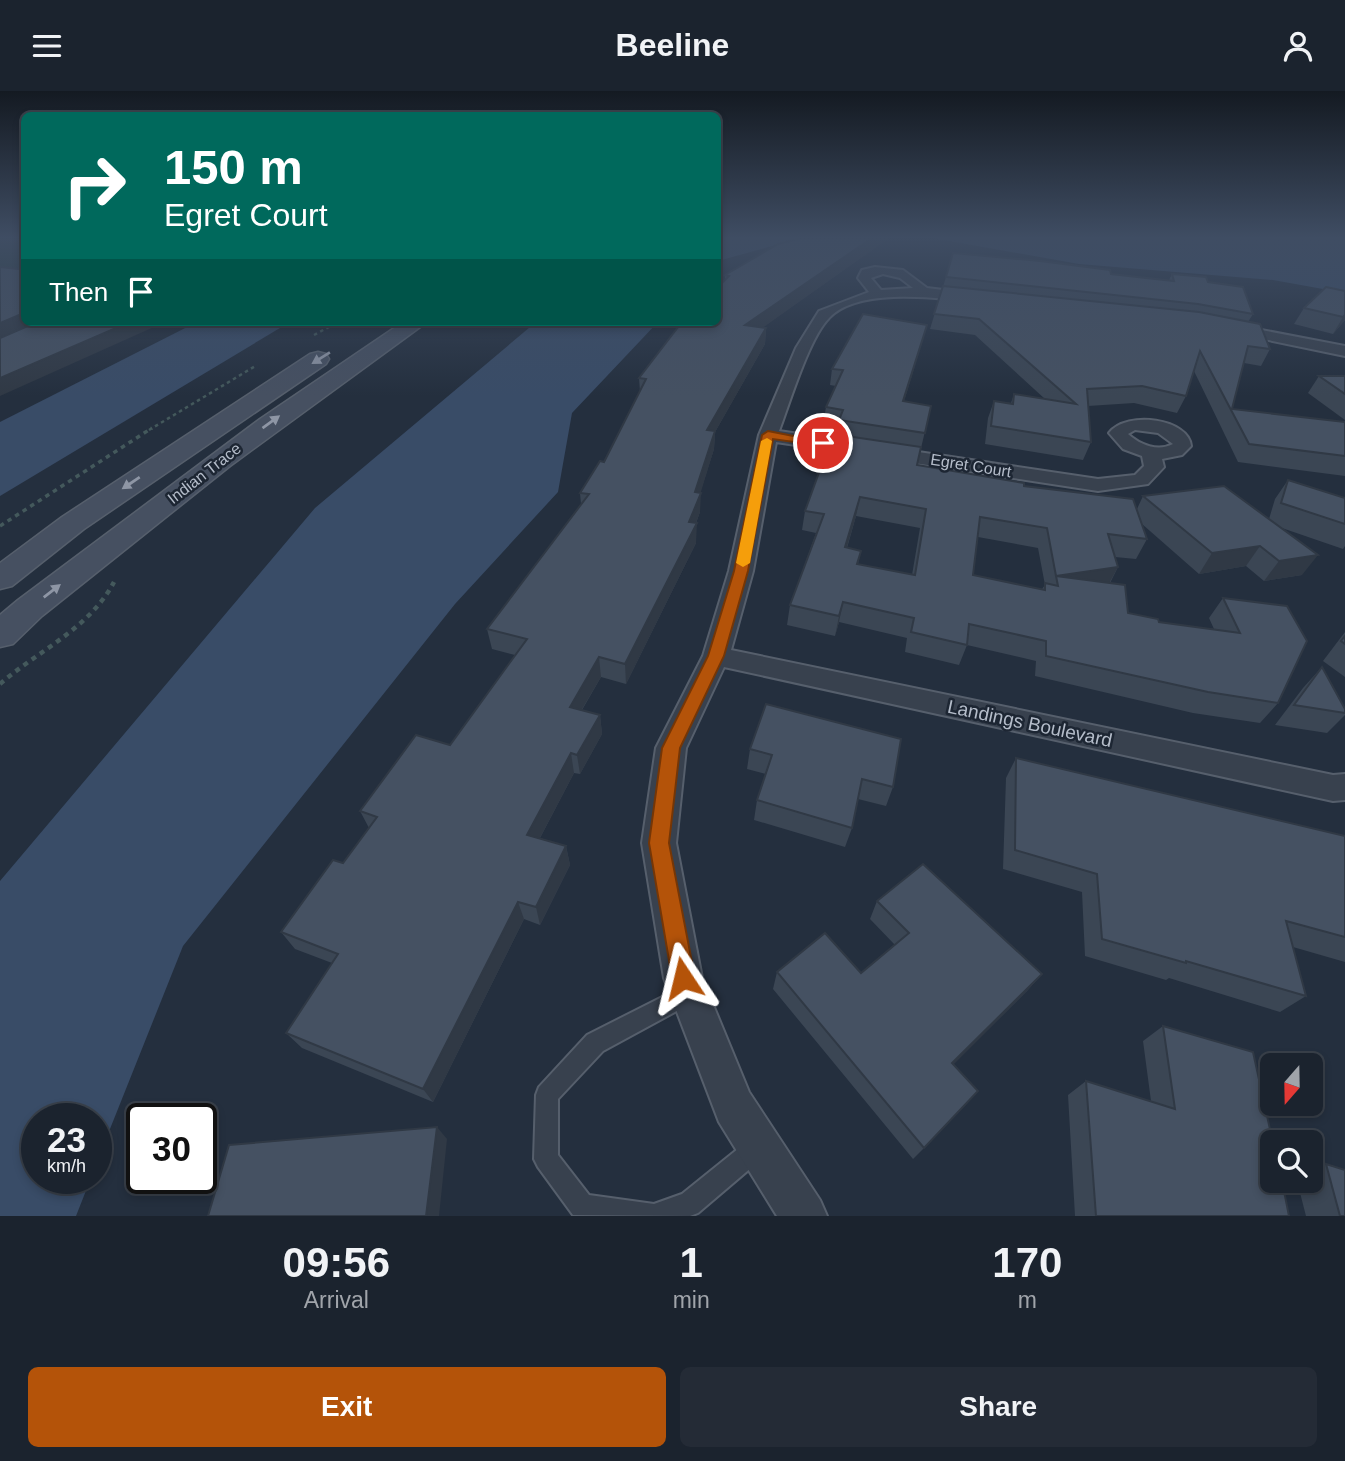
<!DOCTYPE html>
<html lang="en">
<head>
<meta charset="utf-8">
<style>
  body { margin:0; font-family:Arial,sans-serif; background:#242b36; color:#f1f3f6; height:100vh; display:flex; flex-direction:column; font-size:26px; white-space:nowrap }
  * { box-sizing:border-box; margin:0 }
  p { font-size:23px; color:#a0a4aa }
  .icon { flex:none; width:38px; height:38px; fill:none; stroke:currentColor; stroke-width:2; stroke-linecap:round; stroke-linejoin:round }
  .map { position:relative; height:1125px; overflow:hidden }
  .side { display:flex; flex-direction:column; background:#1b232e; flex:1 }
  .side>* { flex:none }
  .hud { position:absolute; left:21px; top:21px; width:700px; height:214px; border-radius:10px; box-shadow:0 4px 10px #0003,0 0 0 2px #39404a; background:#00695c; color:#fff; overflow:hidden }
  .needle { width:46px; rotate:200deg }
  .buttons { position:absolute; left:1260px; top:962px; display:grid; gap:14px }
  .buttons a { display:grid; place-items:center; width:63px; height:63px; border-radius:10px; background:#1b232e; box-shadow:0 4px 10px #0003,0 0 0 2px #39404a; font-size:35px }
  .speed { position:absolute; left:21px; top:1012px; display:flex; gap:14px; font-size:35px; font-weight:700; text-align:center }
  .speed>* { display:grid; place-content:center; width:91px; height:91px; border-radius:50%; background:#1b232e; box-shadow:0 4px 10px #0003,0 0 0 2px #39404a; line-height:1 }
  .speed small { font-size:18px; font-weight:400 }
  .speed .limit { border:4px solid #111; border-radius:10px; background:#fff; color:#111 }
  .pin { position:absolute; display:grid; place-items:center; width:60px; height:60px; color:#fff; margin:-30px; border:4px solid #fff; border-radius:50%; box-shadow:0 2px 7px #0007 }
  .me { position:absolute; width:77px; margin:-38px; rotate:350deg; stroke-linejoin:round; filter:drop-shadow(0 0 5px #0008) }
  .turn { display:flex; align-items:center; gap:24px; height:147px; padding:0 28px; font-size:32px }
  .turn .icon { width:91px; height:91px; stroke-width:2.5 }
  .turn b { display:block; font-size:49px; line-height:60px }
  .then { display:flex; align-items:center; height:66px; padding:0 28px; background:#0003; gap:14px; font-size:26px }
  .eta { display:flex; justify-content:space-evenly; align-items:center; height:119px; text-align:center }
  .eta b { font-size:42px; font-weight:700; line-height:49px }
  .button { display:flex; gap:14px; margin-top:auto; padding:14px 28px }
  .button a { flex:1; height:80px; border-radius:10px; background:#b45309; color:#fff; font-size:28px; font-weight:700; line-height:80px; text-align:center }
  .button a+a { background:#242b36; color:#f1f3f6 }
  header { display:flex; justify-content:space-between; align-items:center; height:91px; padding:0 28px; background:#1b232e; font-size:32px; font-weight:700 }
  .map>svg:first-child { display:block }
</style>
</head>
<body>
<header><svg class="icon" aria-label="menu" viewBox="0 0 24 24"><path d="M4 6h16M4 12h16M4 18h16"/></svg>Beeline<svg class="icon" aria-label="person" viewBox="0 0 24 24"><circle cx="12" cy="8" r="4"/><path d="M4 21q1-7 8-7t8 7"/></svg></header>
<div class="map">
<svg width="1345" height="1125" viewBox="0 0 1345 1125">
  <rect width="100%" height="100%" fill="#242f3e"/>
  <path fill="#263c3f" d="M 0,147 L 24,147 L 24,187 L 0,185 Z"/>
  <g fill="#394c67">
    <path d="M 718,147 L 801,147 L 718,170 Z"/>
    <path d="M 933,147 L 1345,147 L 1345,202 L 1273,189 L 1079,173 Z"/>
    <path d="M 197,231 L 290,231 L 0,405 L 0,331 Z"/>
    <path d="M 536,231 L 658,231 L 572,322 L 558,401 L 455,513 L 183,855 L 96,1073 L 96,1027 L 37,1027 L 37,1087 L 91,1087 L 76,1125 L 0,1125 L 0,790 L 315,417 Z"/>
  </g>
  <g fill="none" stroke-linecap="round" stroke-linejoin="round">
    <defs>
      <path id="service" d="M 688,893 L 695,896 L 698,903 L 695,910 L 603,960 L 558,1008 L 558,1064 L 589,1104 L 654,1113 L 682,1103 L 749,1049 L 757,1045 L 765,1049 L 769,1057 L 765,1065 L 698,1122 L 690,1125 L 573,1124 L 538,1076 L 534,1068 L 536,1004 L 539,996 L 587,944 Z"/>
      <g id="minor">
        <path d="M 875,176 L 903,179 L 927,197 L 976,203 L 983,207 L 976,211 C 938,207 858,196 829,227 C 809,247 790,311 779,340 L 1098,388 L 1135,384 L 1144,375 L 1142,365 L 1123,358 L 1109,342 C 1127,319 1189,328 1191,355 L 1182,364 L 1162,368 L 1164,376 L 1148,393 L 1098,400 L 776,351 L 753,480 L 731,559 L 1333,684 L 1345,683 L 1345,709 L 1333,710 L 724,576 L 686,657 L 676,752 L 702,887 L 749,1001 L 820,1109 L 827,1125 L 777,1125 L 719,1031 L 664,887 L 642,752 L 656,657 L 703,565 L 729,480 L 759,344 L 796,257 L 819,220 L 869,201 L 858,187 L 862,179 ZM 883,183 L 900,187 L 913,197 L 881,199 L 871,187 ZM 1135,339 L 1158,342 L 1173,353 C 1158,361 1140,354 1128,343 Z"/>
        <path d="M 1230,233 L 1345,255 L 1345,265 L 1225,240 L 1225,234 Z"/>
      </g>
      <g id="secondary">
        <path d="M 403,231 L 427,231 L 230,375 L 42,525 L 13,553 L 0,556 L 0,524 L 18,509 L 260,328 Z"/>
        <path d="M 318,261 L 326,263 L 329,268 L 326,273 L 84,438 L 12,495 L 0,498 L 0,472 L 62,426 L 310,263 Z"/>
      </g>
    </defs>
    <use href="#service" stroke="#565f6c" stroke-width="4"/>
    <use href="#minor" stroke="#565f6c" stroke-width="4"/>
    <use href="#secondary" stroke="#565f6c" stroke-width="3"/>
    <path stroke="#44595c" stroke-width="2" stroke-dasharray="2.5 2.5" stroke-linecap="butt" d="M 335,232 L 338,231"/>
    <g stroke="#44595c" stroke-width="2.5" stroke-dasharray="3.5 3.5" stroke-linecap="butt">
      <path d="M 314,244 L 338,231"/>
      <path d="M 149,339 L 257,274"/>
    </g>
    <path stroke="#44595c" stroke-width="3.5" stroke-dasharray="4.5 4.5" stroke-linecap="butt" d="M 0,435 L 152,337"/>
    <path stroke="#44595c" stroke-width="4.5" stroke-dasharray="5 5" stroke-linecap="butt" d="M 0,593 C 39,559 89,538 114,491"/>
    <use href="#service" fill="#38414e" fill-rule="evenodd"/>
    <use href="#minor" fill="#38414e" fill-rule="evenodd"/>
    <use href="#secondary" fill="#465061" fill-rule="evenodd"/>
  </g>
  <g fill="#3b4654" fill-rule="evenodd">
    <path d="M 889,147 L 763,236 L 766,237 L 765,253 L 715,341 L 714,358 L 700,402 L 700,421 L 696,432 L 696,452 L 626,593 L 601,586 L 582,619 L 600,624 L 602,643 L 580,683 L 574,682 L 540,747 L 566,755 L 570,774 L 540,834 L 524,828 L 433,1011 L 302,957 L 286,942 L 332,872 L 295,858 L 281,841 L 343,772 L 369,737 L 360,720 L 450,654 L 515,564 L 492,558 L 487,538 L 581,413 L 580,402 L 604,371 L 640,301 L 639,287 L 725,189 L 725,184 Z"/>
    <path d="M 1111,183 L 1169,189 L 1172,183 L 1208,191 L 1253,223 L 1248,231 L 1270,258 L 1261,275 L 1244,272 L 1232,318 L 1345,331 L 1345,385 L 1238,371 L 1194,280 L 1186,305 L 1177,322 L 1134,312 L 1088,315 L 1091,351 L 1083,369 L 985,353 L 988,327 L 994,310 L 1011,312 L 1014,303 L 1045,308 L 975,244 L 930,238 L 946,186 Z"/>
    <path d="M 1345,200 L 1345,229 L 1333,243 L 1294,233 L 1304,217 Z"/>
    <path d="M 927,234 L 904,310 L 931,315 L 917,374 L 1137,418 L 1143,405 L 1269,428 L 1275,408 L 1288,389 L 1345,407 L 1345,455 L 1343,458 L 1279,436 L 1302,484 L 1264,490 L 1246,475 L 1199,483 L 1142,433 L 1147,448 L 1136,468 L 1115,466 L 1118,476 L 1110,492 L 1128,522 L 1159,531 L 1214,538 L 1209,527 L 1223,507 L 1278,612 L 1260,632 L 1193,622 L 1035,585 L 1036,570 L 967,554 L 959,574 L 905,561 L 907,547 L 839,531 L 835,545 L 787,534 L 790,514 L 816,442 L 802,439 L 805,420 L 836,344 L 838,335 L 823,333 L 826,316 L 836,295 L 830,294 L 832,278 ZM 856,425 L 920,437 L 912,484 L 858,473 L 861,460 L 847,457 ZM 978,446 L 1038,457 L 1045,494 L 1042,498 L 973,484 Z"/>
    <path d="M 1319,285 L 1345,285 L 1345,329 L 1308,302 Z"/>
    <path d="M 1345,541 L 1345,586 L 1323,570 Z"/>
    <path d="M 1322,576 L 1345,618 L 1345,624 L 1327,642 L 1275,634 L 1303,597 Z"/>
    <path d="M 750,658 L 893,696 L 886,715 L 858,708 L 852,737 L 845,756 L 754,729 L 757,709 L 766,683 L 747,678 Z"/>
    <path d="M 1016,667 L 1345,745 L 1345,871 L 1293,856 L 1306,905 L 1280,921 L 1169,887 L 1166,889 L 1085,865 L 1082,801 L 1003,778 L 1006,687 Z"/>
    <path d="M 877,810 L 1042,883 L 1027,900 L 953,973 L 924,1057 L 913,1068 L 773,898 L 777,881 L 861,882 L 895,854 L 870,828 Z"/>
    <path d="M 1163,935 L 1289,1125 L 1075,1125 L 1068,1004 L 1086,990 L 1151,1010 L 1143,950 Z"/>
    <path d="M 1326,1073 L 1345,1125 L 1306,1125 L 1297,1090 L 1311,1090 L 1311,1079 Z"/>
  </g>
  <g fill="#303945">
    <path d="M 872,147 L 889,147 L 744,250 L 745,234 Z"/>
    <path d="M 24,222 L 24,231 L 40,231 L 0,248 L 0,232 Z"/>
    <path d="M 1345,224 L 1345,229 L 1333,243 L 1343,226 Z"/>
    <path d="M 130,231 L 165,231 L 0,305 L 0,287 Z"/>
    <path d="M 927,234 L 923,249 L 899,327 L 903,310 Z"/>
    <path d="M 766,237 L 765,253 L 715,341 L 714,358 L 699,407 L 701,402 L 700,421 L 691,445 L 697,432 L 696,452 L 626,593 L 625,573 L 689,431 L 707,339 Z"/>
    <path d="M 860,406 L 856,425 L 841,476 L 845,456 Z"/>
    <path d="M 1260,455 L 1246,475 L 1199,483 L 1212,462 Z"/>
    <path d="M 1318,464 L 1302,484 L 1264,490 L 1279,470 Z"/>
    <path d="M 1118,476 L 1107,496 L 1058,495 L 1056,485 L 1047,505 L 1056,485 Z"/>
    <path d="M 843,511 L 839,531 L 835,545 L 839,525 Z"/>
    <path d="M 599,566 L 601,586 L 572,635 L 570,616 Z"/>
    <path d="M 600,624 L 602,643 L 580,683 L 577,664 Z"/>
    <path d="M 571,662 L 574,682 L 532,762 L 527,744 Z"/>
    <path d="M 566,755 L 570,774 L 540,834 L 536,816 Z"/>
    <path d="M 518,811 L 524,828 L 433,1011 L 423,998 Z"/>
    <path d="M 1042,883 L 1027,900 L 941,986 L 952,972 Z"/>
    <path d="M 437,1036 L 447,1048 L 439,1125 L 426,1125 Z"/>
  </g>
  <g fill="#455162" stroke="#303945" stroke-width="2" fill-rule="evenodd">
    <path d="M 802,147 L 872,147 L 745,234 L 766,237 L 707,339 L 715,340 L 695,401 L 701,402 L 689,431 L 697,432 L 625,573 L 599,566 L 570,616 L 600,624 L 577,664 L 571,662 L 527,744 L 566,755 L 536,816 L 518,811 L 423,998 L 286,942 L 338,863 L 281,841 L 333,769 L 343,772 L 377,726 L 360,720 L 416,644 L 450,654 L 527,548 L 487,538 L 589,403 L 580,402 L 600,370 L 604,371 L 646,288 L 639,287 L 682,231 L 718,231 L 718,196 L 729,185 L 725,184 L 778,153 Z"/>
    <path d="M 953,162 L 1040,170 L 1110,179 L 1111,183 L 1174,190 L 1172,183 L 1206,186 L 1208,191 L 1243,196 L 1253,223 L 1198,213 L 946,186 Z"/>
    <path d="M 0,176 L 18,178 L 24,176 L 24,222 L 0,232 Z"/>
    <path d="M 943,195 L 1199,221 L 1260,233 L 1270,258 L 1248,255 L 1232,318 L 1345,331 L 1345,365 L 1249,353 L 1200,260 L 1186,305 L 1142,295 L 1087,298 L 1091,351 L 991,335 L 994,310 L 1013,313 L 1014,303 L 1076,313 L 979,228 L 934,223 Z"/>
    <path d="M 1326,196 L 1345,200 L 1345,224 L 1343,226 L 1304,217 Z"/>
    <path d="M 863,223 L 927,234 L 903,310 L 931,315 L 925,342 L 839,329 L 843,319 L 826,316 L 843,279 L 832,278 Z"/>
    <path d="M 37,231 L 130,231 L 0,287 L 0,247 Z"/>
    <path d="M 1319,285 L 1345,285 L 1345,303 Z"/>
    <path d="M 833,343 L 921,356 L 917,374 L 1024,392 L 1024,395 L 1133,408 L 1147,448 L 1108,443 L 1118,476 L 1056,485 L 1047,437 L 980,426 L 973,484 L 1045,499 L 1045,492 L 1058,495 L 1056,485 L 1125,494 L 1128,522 L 1158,528 L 1159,531 L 1240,542 L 1223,507 L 1287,515 L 1307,550 L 1278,612 L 1208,601 L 1046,565 L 1046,550 L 969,533 L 967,554 L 911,541 L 914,527 L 843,511 L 839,525 L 790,514 L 824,423 L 805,420 ZM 860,406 L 926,418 L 915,484 L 857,473 L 861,460 L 845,456 Z"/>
    <path d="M 1288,389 L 1345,407 L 1345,433 L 1281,412 Z"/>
    <path d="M 1224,395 L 1318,464 L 1279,470 L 1260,455 L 1212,462 L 1143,405 Z"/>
    <path d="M 1345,545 L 1345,553 L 1341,550 Z"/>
    <path d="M 1322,576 L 1345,618 L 1345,622 L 1294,614 Z"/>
    <path d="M 766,613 L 901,648 L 893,696 L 862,688 L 852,737 L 757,709 L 772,664 L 750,658 Z"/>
    <path d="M 1016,667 L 1345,745 L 1345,846 L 1286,830 L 1306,905 L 1186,870 L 1186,872 L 1102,848 L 1097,783 L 1015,759 Z"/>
    <path d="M 923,773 L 1042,883 L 952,972 L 978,1000 L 924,1057 L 777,881 L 825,842 L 861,882 L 909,842 L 877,810 Z"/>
    <path d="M 1163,935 L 1253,961 L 1273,1052 L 1272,1052 L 1272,1090 L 1282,1090 L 1289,1125 L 1096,1125 L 1086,990 L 1175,1018 Z"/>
    <path d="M 437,1036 L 426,1125 L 208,1125 L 229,1054 Z"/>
    <path d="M 1326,1073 L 1345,1079 L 1345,1125 L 1340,1125 Z"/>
  </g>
  <defs><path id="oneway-solid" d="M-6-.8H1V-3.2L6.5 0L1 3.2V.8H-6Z" transform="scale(1.75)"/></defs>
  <g fill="#8e96a5">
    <use href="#oneway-solid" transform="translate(321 267) rotate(148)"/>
    <use href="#oneway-solid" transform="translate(271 331) rotate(-36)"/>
    <use href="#oneway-solid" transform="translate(131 392) rotate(146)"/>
    <use href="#oneway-solid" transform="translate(52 500) rotate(-38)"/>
  </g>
  <linearGradient id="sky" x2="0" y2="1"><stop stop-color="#141a22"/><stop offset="0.48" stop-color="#3f4d63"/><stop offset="1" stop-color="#3f4d63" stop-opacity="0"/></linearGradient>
  <rect width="1345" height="305" fill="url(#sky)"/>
  <path fill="#b45309" stroke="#753606" stroke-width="2" d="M 768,340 L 829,352 L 823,355 L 773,348 L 748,480 L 724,565 L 680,657 L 669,752 L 695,887 L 691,896 L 683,899 L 675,896 L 672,887 L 649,752 L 662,657 L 708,565 L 734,480 L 762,344 Z"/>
  <path fill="#f59e0b" d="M 767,347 L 772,350 L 750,472 L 743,476 L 736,472 L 761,350 Z"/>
  <g text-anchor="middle" stroke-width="5" stroke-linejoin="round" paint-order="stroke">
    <g font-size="16" fill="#b4bcc9" stroke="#1d2633">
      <text transform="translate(971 374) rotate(9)" y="6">Egret Court</text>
      <text transform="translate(204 382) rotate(-38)" y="6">Indian Trace</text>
    </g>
    <g font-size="19" fill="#b4bcc9" stroke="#1d2633">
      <text transform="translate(1030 632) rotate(12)" y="7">Landings Boulevard</text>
    </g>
  </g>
</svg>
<div class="buttons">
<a><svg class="needle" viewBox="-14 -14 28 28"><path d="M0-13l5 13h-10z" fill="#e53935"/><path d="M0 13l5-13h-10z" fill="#a0a4aa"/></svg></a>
<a><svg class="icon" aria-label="search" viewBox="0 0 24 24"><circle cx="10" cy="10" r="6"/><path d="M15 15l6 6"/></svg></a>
</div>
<div class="speed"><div>23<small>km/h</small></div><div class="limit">30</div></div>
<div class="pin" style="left:823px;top:352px;background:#d93025"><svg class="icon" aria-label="arrive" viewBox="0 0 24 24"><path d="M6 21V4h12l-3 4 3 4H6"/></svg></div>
<svg class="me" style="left:683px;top:887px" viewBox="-20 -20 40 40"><path d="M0-17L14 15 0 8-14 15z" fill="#b45309" stroke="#fff" stroke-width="4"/></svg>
<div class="hud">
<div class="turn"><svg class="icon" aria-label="right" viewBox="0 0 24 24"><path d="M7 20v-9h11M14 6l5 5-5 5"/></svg><div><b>150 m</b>Egret Court</div></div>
<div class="then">Then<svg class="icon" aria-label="arrive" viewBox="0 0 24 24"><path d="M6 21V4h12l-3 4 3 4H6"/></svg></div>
</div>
</div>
<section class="side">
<div class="eta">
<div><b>09:56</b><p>Arrival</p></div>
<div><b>1</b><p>min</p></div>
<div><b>170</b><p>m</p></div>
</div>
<div class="button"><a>Exit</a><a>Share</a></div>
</section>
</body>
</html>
